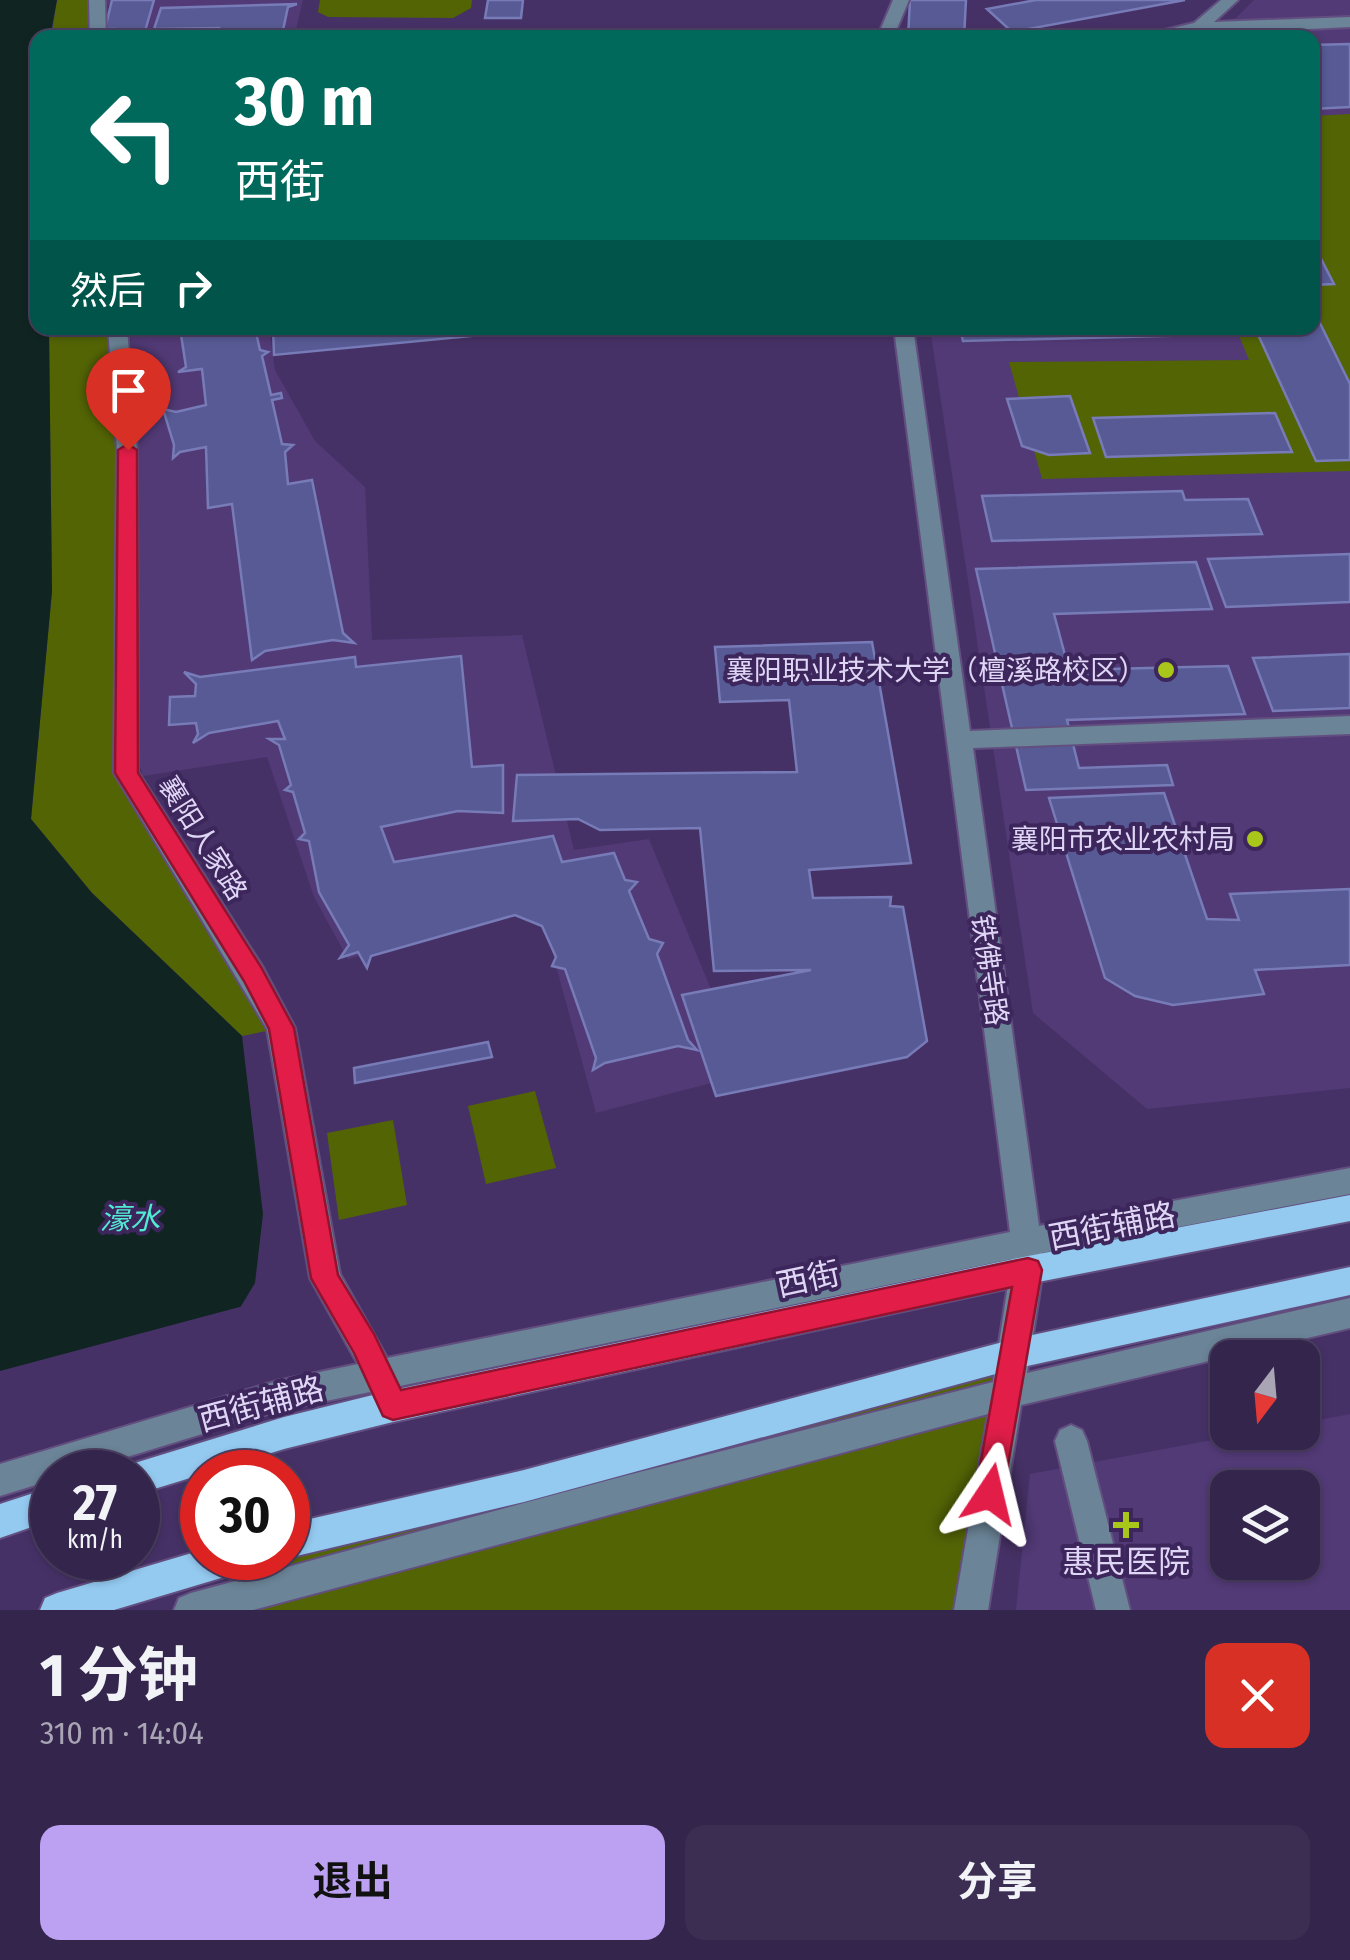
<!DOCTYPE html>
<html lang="zh">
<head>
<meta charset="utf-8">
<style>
  body { margin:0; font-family:"Fira Sans Condensed","Noto Sans SC",sans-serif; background:#3c2d53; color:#f1f3f6; height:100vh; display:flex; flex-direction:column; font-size:38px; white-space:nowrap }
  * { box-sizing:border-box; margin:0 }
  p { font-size:32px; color:#a9a5b5 }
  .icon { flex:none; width:55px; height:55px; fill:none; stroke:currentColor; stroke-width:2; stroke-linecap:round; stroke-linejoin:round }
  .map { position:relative; height:1610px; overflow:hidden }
  .details { display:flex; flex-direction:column; background:#34254c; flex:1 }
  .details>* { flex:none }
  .hud { position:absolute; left:30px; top:30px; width:1290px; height:305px; border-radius:20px; box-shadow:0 2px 8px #0004,0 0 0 2px #4e4264; background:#00695c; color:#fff; overflow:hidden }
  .needle { width:65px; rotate:196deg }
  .controls { position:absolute; left:1210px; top:1340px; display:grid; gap:20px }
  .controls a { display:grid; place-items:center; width:110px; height:110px; border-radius:20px; background:#34254c; box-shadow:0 2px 8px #0004,0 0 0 2px #4e4264; font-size:50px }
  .speed { position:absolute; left:30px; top:1450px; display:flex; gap:20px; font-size:50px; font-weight:700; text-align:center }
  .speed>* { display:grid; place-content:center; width:130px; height:130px; border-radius:50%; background:#34254c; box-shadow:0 2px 8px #0004,0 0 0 2px #4e4264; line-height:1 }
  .speed small { font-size:25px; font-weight:400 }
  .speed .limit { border:15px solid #d22; background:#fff; color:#111 }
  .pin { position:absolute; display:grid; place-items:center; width:85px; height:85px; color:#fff; margin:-102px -42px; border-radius:50% 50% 50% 0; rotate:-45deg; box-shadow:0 0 10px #0007 }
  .pin .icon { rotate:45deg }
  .me { position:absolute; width:110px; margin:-55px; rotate:10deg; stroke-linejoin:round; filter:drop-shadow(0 0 8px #0008) }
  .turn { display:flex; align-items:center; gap:35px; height:210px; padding:0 40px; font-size:45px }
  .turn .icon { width:130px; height:130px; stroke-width:2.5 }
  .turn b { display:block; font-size:70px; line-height:85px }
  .then { display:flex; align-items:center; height:95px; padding:0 40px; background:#0003; gap:20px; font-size:38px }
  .round { display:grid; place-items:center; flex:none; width:105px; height:105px; border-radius:20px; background:#3c2d53 }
  .head { display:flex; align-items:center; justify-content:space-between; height:170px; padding:0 40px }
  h1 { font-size:60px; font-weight:700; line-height:75px }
  .primary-button { display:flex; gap:20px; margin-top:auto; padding:20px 40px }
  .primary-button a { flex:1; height:115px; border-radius:20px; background:#bca0f2; color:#111; font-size:40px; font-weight:700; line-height:115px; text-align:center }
  .primary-button a+a { background:#3c2d53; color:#f1f3f6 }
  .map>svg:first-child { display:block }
</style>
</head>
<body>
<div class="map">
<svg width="1350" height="1610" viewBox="0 0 1350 1610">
  <rect width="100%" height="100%" fill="#463166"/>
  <g fill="#523a76" fill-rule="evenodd">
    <path d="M 106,0 L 303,0 L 294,38 L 114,37 L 112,6 L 106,5 Z"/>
    <path d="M 1254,0 L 1350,0 L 1350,1088 L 1147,1109 L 1033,1013 L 930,328 L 1312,328 L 1312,38 L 1152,37 L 1236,18 Z"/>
    <path d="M 130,328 L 269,328 L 275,370 L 315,441 L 365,487 L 372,640 L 522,635 L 574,850 L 649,839 L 746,1074 L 596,1113 L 539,903 L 348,959 L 314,897 L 267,757 L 143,776 L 139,764 L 135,428 Z"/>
    <path d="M 1350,1414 L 1350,1610 L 1016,1610 L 1030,1474 L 1250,1433 L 1302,1432 L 1303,1423 ZM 1228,1488 L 1302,1488 L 1302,1562 L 1228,1562 Z"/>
  </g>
  <g fill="#536405">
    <path d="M 57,0 L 100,0 L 102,37 L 51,38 Z"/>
    <path d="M 320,0 L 472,0 L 471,8 L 453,18 L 328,17 L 318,12 Z"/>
    <path d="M 1350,114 L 1350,471 L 1042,479 L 1009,362 L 1249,360 L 1236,328 L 1312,328 L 1313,116 Z"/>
    <path d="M 49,328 L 117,328 L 127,773 L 281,1028 L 242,1036 L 92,893 L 31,819 L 52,591 Z"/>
    <path d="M 535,1091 L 556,1168 L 486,1184 L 468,1106 Z"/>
    <path d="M 393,1120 L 407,1205 L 339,1220 L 327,1133 Z"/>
    <path d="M 1014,1354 L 971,1610 L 256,1610 L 255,1558 L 288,1558 Z"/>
  </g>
  <path fill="#102521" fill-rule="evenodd" d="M 0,0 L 57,0 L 50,37 L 38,38 L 38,328 L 49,328 L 52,591 L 31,819 L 92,893 L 242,1036 L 263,1214 L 255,1283 L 183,1402 L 171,1521 L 207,1610 L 0,1610 ZM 52,1472 L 138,1472 L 138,1558 L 52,1558 Z"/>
  <path fill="#463166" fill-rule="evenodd" d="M 247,1305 L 188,1404 L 176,1521 L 212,1610 L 0,1610 L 0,1371 ZM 52,1472 L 138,1472 L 138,1558 L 52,1558 Z"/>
  <g fill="#575a94" stroke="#777bb7" stroke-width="2.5">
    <path d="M 112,0 L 154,0 L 143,38 L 113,38 L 115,29 L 105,29 Z"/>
    <path d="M 488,0 L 523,0 L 521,18 L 485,18 Z"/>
    <path d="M 910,0 L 966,0 L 964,38 L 908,38 Z"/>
    <path d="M 1036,0 L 1185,0 L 1012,32 L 987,9 Z"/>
    <path d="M 297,4 L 288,7 L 283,30 L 291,32 L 281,38 L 217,38 L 219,28 L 154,29 L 161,8 Z"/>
    <path d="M 303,35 L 485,35 L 302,38 Z"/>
    <path d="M 1350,44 L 1350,107 L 1312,109 L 1312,45 Z"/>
    <path d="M 1312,247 L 1315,247 L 1334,284 L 1312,285 Z"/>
    <path d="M 1313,309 L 1350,384 L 1350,460 L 1316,461 L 1255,328 L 1312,328 Z"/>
    <path d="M 180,328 L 255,328 L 260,350 L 268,352 L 262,356 L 271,395 L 281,393 L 282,398 L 272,400 L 282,444 L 293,445 L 285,452 L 288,484 L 312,480 L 343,633 L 354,643 L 333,640 L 265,651 L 252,660 L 232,504 L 208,508 L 206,447 L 180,452 L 173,458 L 174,445 L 163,409 L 176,412 L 206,405 L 202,369 L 178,372 L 186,367 Z"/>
    <path d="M 273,328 L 531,328 L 532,330 L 274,355 Z"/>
    <path d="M 960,328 L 1237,328 L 1240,334 L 963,341 Z"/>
    <path d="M 1070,396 L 1090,453 L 1049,455 L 1022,446 L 1007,399 Z"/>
    <path d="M 1275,413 L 1292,452 L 1106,457 L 1093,418 Z"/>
    <path d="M 1182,491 L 1185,500 L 1248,499 L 1262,534 L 992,541 L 982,496 Z"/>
    <path d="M 1350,554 L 1350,602 L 1226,607 L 1208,559 Z"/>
    <path d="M 1196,562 L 1212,609 L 1054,614 L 1069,670 L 1228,666 L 1245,714 L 1067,720 L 1079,768 L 1167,765 L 1173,785 L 1026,790 L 976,569 Z"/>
    <path d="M 872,642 L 911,863 L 809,870 L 813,898 L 891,897 L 890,906 L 903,907 L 927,1041 L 907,1057 L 716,1096 L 682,995 L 811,970 L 714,971 L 700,828 L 600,830 L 578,819 L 513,821 L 517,775 L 797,772 L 789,700 L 720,702 L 715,647 Z"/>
    <path d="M 1350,654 L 1350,708 L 1273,711 L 1253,658 Z"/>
    <path d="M 461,656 L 472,767 L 503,765 L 503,813 L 458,811 L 381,827 L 394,862 L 553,836 L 562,862 L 614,853 L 625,880 L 637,882 L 629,891 L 649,939 L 663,943 L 657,954 L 688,1040 L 697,1050 L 678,1046 L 605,1063 L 593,1070 L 596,1058 L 565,969 L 552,966 L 556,957 L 542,926 L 515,915 L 371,956 L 367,968 L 358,952 L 340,958 L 349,945 L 319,892 L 309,841 L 299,839 L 305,833 L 293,792 L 285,790 L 291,785 L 279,745 L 269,739 L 285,739 L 278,721 L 209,733 L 193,743 L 198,734 L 196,723 L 169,725 L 170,697 L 195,696 L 196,684 L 184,672 L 200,677 L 355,657 L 356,667 Z"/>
    <path d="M 1164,793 L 1207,919 L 1239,920 L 1230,894 L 1350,889 L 1350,965 L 1255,970 L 1264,994 L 1173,1005 L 1135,996 L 1105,978 L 1049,798 Z"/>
    <path d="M 488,1042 L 492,1057 L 355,1083 L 354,1068 Z"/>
  </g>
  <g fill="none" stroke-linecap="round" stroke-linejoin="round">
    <defs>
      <g id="minor">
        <path d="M 89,0 L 105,0 L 106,38 L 90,38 Z"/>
        <path d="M 893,0 L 909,0 L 893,38 L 877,38 Z"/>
        <path d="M 1221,0 L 1238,0 L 1214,22 L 1350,17 L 1350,27 L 1131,38 L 1194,23 Z"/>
        <path d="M 108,328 L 127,328 L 137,450 L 138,772 L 262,966 L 295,1028 L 340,1274 L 387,1358 L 1010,1232 L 894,328 L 913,328 L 970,731 L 1350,716 L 1350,734 L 973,748 L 1039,1226 L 1350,1168 L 1350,1194 L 1042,1253 L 1043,1270 L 1027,1373 L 1350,1298 L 1350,1328 L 1021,1405 L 988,1610 L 954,1610 L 988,1414 L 253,1610 L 174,1610 L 179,1598 L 191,1593 L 624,1476 L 993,1382 L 1012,1259 L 400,1386 L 396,1400 L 385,1404 L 374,1400 L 370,1392 L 277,1411 L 78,1472 L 52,1472 L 52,1480 L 0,1496 L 0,1464 L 277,1381 L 358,1364 L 310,1278 L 267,1029 L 114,773 L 117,450 Z"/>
        <path d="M 1071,1425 L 1082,1430 L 1087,1441 L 1130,1610 L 1096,1610 L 1055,1441 L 1060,1430 Z"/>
      </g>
      <g id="major">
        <path d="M 1350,1195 L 1350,1221 L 1028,1284 L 393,1422 L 284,1449 L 138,1494 L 138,1472 L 124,1472 L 126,1466 L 138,1462 L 284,1417 L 393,1390 L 1028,1256 Z"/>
        <path d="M 1350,1267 L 1350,1295 L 1014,1369 L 524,1502 L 288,1558 L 287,1558 L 288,1524 L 524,1470 L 1014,1339 Z"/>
        <path d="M 52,1487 L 52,1520 L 0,1538 L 0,1504 Z"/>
        <path d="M 202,1550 L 202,1558 L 248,1558 L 243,1570 L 231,1575 L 114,1610 L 40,1610 L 45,1598 L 57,1593 Z"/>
      </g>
    </defs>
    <use href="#minor" stroke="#624f80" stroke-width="4"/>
    <use href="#major" stroke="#624f80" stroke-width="4"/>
    <use href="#minor" fill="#6b8497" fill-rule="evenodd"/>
    <use href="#major" fill="#94c9f0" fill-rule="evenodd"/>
  </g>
  <path fill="#e11d48" stroke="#92132f" stroke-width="2.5" d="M 128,444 L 137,450 L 138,773 L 261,967 L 294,1028 L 338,1275 L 374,1334 L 401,1390 L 1028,1258 L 1038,1261 L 1042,1270 L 1001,1505 L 990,1510 L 980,1505 L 975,1494 L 1012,1287 L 393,1420 L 383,1416 L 354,1353 L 311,1278 L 269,1029 L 244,981 L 115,773 L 118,450 Z"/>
  <g fill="#a9c71b" stroke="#3c265b" stroke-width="4">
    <circle cx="1166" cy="670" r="10"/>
    <circle cx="1255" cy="839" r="10"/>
    <path d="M1121 1510h10v10h10v10h-10v10h-10v-10h-10v-10h10z"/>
  </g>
  <g text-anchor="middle" stroke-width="8" stroke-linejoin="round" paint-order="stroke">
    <g font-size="28" fill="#dfd5f5" stroke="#3c265b" text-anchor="end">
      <text x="1146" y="680">襄阳职业技术大学（檀溪路校区）</text>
      <text x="1235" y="849">襄阳市农业农村局</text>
    </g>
    <g font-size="28" fill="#dfd5f5" stroke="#3c265b">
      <text transform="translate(203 838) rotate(58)" y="10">襄阳人家路</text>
      <text transform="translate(990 970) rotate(82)" y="10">铁佛寺路</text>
    </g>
    <g font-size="30" font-style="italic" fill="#4fecd3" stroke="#3c265b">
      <text x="130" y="1229">濠水</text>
    </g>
    <g font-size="32" fill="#dfd5f5" stroke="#3c265b">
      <text transform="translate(1112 1226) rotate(-11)" y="11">西街辅路</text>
      <text transform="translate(808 1279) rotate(-12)" y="11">西街</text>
      <text transform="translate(261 1404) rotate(-15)" y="11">西街辅路</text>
    </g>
    <g font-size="32" fill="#dfd5f5" stroke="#3c265b">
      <text x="1126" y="1573">惠民医院</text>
    </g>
  </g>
</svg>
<div class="controls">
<a><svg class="needle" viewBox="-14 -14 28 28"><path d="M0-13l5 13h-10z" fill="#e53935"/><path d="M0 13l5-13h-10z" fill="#a9a5b5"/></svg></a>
<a><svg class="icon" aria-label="layers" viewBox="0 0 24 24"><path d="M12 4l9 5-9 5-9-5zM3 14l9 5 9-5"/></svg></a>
</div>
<div class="speed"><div>27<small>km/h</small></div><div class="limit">30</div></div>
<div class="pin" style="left:128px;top:450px;background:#d93025"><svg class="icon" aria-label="arrive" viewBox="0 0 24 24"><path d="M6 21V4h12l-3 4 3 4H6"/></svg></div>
<svg class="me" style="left:990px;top:1494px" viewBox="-20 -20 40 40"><path d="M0-17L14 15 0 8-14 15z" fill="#e11d48" stroke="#fff" stroke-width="4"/></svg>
<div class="hud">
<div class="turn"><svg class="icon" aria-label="left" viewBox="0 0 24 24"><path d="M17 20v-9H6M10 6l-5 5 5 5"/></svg><div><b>30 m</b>西街</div></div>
<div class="then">然后<svg class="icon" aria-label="right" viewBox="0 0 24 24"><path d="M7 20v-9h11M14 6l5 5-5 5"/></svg></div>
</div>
</div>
<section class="details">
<div class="head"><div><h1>1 分钟</h1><p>310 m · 14:04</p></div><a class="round" style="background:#d93025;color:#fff"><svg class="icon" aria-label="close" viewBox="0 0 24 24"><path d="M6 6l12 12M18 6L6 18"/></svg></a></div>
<div class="primary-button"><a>退出</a><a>分享</a></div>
</section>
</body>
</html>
